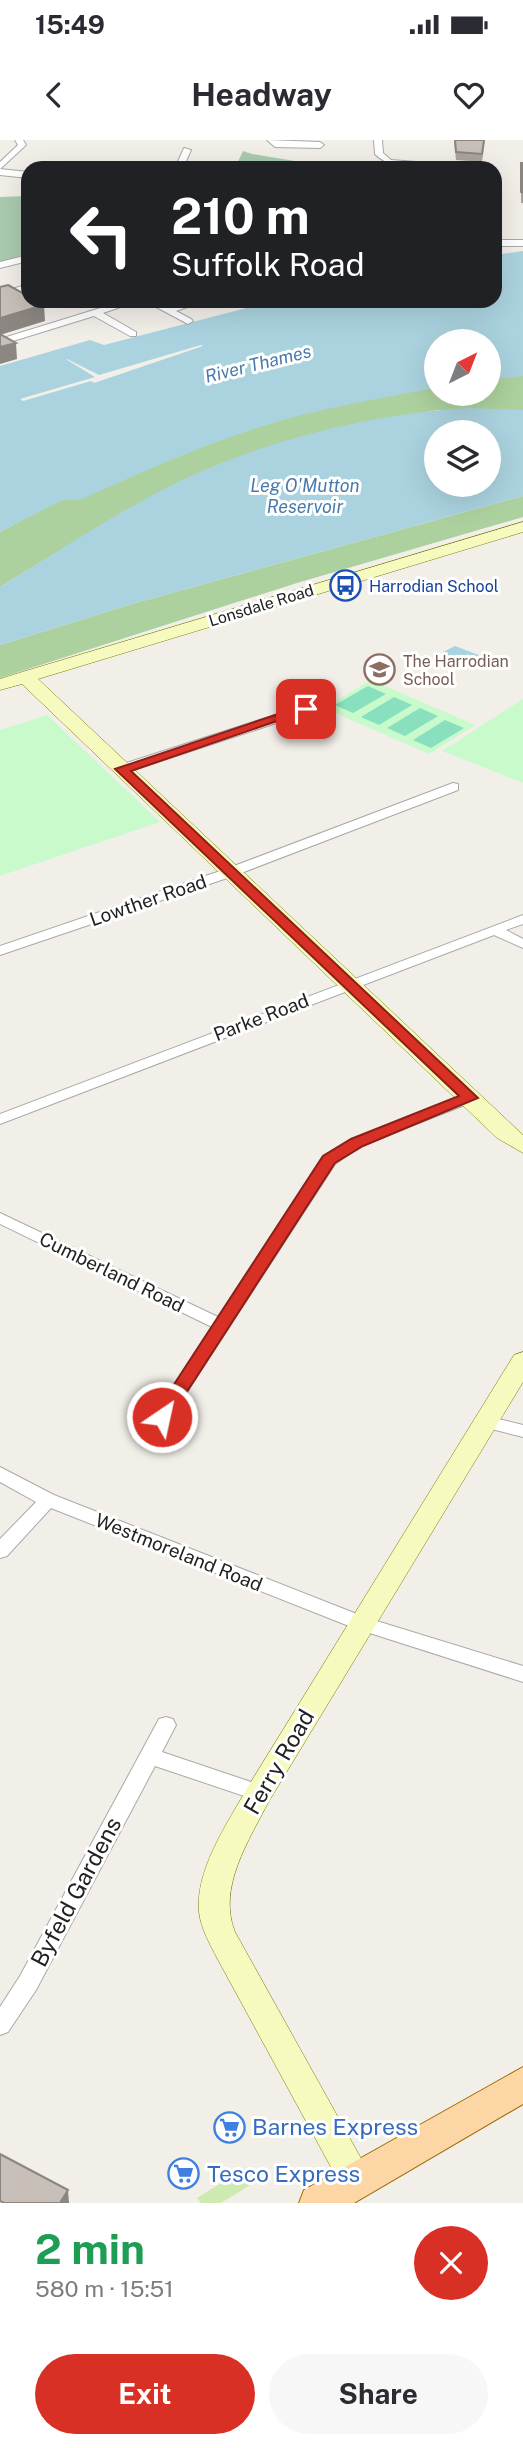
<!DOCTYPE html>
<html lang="en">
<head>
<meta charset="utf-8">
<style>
  body { margin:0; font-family:"Public Sans",sans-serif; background:#f7f7f7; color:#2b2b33; height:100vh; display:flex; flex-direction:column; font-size:26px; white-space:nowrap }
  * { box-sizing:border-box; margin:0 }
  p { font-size:23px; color:#7c7c81 }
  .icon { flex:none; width:38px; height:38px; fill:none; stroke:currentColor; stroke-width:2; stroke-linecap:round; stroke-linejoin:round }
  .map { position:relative; height:2063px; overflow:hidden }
  .details { display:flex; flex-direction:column; background:#fff; flex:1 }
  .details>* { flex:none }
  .guide { position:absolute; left:21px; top:21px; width:481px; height:147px; border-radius:21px; box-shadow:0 7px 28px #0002; background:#202124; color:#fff; overflow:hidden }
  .needle { width:46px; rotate:42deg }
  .controls { position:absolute; left:424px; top:189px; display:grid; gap:14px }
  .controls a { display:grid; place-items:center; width:77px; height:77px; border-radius:50%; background:#fff; box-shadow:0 7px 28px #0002; font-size:35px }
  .pin { position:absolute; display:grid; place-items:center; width:60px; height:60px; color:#fff; margin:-30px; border-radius:14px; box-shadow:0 4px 10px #0006 }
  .me { position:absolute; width:77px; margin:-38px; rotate:34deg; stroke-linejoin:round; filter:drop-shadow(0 0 5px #0008) }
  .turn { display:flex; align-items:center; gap:24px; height:147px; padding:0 35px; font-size:32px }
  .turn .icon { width:91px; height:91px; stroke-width:2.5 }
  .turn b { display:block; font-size:49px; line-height:60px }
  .round { display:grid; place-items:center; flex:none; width:74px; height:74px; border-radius:37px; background:#f7f7f7 }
  .summary { display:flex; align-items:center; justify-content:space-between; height:119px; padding:0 35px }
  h1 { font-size:42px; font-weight:700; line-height:52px; color:#1e9e55 }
  .button { display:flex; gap:14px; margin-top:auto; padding:14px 35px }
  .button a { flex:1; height:80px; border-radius:42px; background:#d93025; color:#fff; font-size:28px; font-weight:700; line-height:80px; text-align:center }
  .button a+a { background:#f7f7f7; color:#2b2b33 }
  .status { display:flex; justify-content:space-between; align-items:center; height:49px; padding:0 35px; background:#fff; direction:ltr }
  .status svg { height:19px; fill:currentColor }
  header { display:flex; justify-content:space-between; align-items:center; height:91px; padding:0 35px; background:#fff; font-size:32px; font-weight:700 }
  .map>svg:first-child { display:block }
</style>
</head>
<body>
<div class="status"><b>15:49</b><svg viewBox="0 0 49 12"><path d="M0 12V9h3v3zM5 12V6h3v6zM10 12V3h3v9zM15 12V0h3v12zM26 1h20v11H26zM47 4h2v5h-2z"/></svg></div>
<header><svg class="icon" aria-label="back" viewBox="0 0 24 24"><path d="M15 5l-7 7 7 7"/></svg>Headway<svg class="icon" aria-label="heart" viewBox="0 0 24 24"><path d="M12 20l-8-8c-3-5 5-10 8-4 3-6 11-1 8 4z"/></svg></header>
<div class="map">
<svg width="523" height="2063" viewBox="0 0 523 2063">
  <rect width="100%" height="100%" fill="#f2efe9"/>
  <path fill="#cdebb0" d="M 247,2027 L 257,2041 L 221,2063 L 201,2063 L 197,2058 Z"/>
  <g fill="#add19e">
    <path d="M 523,230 L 523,270 L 438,270 L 344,287 L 126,370 L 0,447 L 0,392 C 79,349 163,310 250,283 C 303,267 358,256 412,245 L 436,242 L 436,254 L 488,254 L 488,234 Z"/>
    <path d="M 523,356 L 523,377 L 297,443 L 0,538 L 0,505 L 135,463 Z"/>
  </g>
  <g fill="#aacbaf">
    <path d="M 243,11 L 252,14 L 337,28 L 235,28 Z"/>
    <path d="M 28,56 L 28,115 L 0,122 L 0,57 Z"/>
  </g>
  <g fill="#c8facc">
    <path d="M 371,540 L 475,585 L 429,614 L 324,568 Z"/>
    <path d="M 523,559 L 523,643 L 442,611 Z"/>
    <path d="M 47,575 L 160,682 L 0,736 L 0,590 Z"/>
  </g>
  <g fill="#88e0be">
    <path d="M 368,546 L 386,554 L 353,573 L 335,565 Z"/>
    <path d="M 394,557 L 412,565 L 379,585 L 361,577 Z"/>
    <path d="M 420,568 L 438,576 L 405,596 L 387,588 Z"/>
    <path d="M 445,580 L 464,588 L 431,608 L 413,600 Z"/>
  </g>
  <g fill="#aad3df" fill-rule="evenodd">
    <path d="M 523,117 L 523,230 L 488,234 L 488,201 L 436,201 L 436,242 C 281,264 137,319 0,392 L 0,233 L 90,206 L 102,212 L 297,161 L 495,161 L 495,121 Z"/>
    <path d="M 469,268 L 523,270 L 523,356 L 135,463 L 0,505 L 0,447 C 59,411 117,372 180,341 C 268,299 372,274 469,268 ZM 488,292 L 488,345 L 436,345 L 436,292 Z"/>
    <path d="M 455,506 L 489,519 L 475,528 L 441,513 Z"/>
  </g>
  <path fill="#f2efe9" d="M 201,205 L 203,206 L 94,243 L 91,241 L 23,261 L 20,259 L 95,237 L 59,215 L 99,235 Z"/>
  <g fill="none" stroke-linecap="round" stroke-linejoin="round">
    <g fill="#aad3df" fill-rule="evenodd">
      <path d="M 523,111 L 523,123 L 495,127 L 495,115 Z"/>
      <path d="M 273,161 L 307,161 L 304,165 L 109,216 L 102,218 L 88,213 L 0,239 L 0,226 L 83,202 L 90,200 L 104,205 Z"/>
      <path d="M 523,224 L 523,236 L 488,240 L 488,228 Z"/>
      <path d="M 436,236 L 436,248 C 376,259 315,269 257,288 C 197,307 140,333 82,359 C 69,362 38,359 31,348 C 38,337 49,333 61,336 L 64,341 L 62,345 L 71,347 C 127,322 183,297 241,279 C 305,259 371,247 436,236 Z"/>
    </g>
    <defs>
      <g id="street">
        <path d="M 15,0 L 23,0 L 26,5 L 0,29 L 28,32 L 28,38 L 0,35 L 0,22 L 18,5 Z"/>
        <path d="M 267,0 L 320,2 L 324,5 L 320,8 L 275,7 Z"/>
        <path d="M 374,0 L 382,0 L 383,13 L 391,20 L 441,24 L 445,27 C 425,31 390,30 375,14 Z"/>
        <path d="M 184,8 L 191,10 L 183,28 L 175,28 Z"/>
        <rect x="495" y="100" width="28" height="6"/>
        <path d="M 28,115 L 28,121 L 0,128 L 0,122 Z"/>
        <path d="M 28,144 L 28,150 L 0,159 L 0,153 Z"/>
        <path d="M 123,161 L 138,161 L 103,173 L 136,192 L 136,196 L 130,196 L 94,176 L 0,205 L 0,199 Z"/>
        <path d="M 145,161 L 157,161 L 169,167 L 189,161 L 204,161 L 176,171 L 191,179 L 193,181 L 188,184 Z"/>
        <path d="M 306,565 L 310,566 L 310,572 L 127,632 L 122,633 L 116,629 L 117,626 Z"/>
        <path d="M 453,643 L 458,644 L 458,650 L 236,735 L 0,815 L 0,806 L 226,729 Z"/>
        <path d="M 523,775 L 523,784 L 506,790 L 523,799 L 523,808 L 494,795 L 0,984 L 0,974 Z"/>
        <path d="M 470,953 L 478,958 L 475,961 L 362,1005 L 335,1024 L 168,1281 L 156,1281 L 153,1277 L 212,1187 L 0,1084 L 0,1073 L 218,1177 L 323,1016 L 352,999 Z"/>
        <path d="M 486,1276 L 523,1285 L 523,1297 L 480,1286 L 477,1282 L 480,1278 Z"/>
        <path d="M 0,1327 L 54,1355 L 367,1478 L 523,1526 L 523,1542 L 354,1488 L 51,1368 L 7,1416 L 0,1418 L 0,1399 L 36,1362 L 0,1342 Z"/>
        <path d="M 166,1577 L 173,1579 L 176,1585 L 162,1612 L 266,1647 L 269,1653 L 266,1659 L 259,1661 L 155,1626 L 36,1850 L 8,1892 L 0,1895 L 0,1867 L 20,1836 L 159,1579 Z"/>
      </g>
      <g id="secondary">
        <path d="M 523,382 L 523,392 L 38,539 L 523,995 L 523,1013 L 497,998 L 22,544 L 0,550 L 0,539 L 19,533 Z"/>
        <path d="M 523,1212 L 523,1242 L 269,1661 C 249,1700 217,1748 235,1792 L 373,2040 L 368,2051 L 356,2056 L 344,2051 L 217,1818 C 210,1804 201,1789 199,1772 C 195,1729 229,1681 249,1645 L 514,1215 Z"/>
      </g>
      <path id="primary" d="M 523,1927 L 523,1964 L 354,2063 L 299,2063 L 304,2050 Z"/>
    </defs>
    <use href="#street" stroke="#a9a9a9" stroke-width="2"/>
    <use href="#secondary" stroke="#707d05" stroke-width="1"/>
    <use href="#primary" stroke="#a06b00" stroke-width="2"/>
    <use href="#street" fill="#fff" fill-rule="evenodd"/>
    <use href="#secondary" fill="#f7fabf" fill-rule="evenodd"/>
    <use href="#primary" fill="#fcd6a4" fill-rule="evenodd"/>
  </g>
  <g fill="#aba49e">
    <path d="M 454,0 L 485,0 L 482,22 L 456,20 Z"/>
    <rect x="521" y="23" width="2" height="40"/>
  </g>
  <g fill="#8b8681">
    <path d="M 44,165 L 45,181 L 0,195 L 0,178 Z"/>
    <path d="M 16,203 L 17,219 L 0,224 L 0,207 Z"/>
    <path d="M 68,2050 L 69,2063 L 60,2063 Z"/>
  </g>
  <g fill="#c7bfb8" stroke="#8b8681" stroke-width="2">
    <path d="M 455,0 L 484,0 L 482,14 L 456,12 Z"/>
    <path d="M 521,23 L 523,23 L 523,53 L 521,52 Z"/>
    <path d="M 8,145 L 28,156 L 28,161 L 37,161 L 44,165 L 0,178 L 0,147 Z"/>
    <path d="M 0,194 L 16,203 L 0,207 Z"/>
    <path d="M 0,2014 L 68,2050 L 60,2063 L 4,2063 L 0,2061 Z"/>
  </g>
  <path fill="#d93025" stroke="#8d1f18" stroke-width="2" d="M 302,566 L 312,569 L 131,631 L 478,958 L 363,1006 L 335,1023 L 168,1281 L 162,1283 L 153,1277 L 156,1272 L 323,1016 L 351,999 L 459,956 L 115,629 Z"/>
  <defs>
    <symbol id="bus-ring" viewBox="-11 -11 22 22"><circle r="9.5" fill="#fff" stroke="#1a4fb4" stroke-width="1.5"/><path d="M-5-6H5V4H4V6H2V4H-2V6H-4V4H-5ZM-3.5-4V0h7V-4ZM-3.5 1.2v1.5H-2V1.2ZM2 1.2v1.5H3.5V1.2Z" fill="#1a4fb4"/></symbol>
    <symbol id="school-ring" viewBox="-11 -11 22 22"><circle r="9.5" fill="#fff" stroke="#8d6e63" stroke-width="1.5"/><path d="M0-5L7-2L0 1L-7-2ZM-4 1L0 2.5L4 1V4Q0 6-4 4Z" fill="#8d6e63"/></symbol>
    <symbol id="supermarket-ring" viewBox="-11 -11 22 22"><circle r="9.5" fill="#fff" stroke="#3f7fe0" stroke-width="1.5"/><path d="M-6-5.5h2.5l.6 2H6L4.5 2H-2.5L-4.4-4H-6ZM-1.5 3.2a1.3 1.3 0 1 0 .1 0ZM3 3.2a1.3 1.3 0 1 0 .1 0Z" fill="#3f7fe0"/></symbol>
  </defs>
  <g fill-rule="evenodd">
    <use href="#bus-ring" x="328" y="428" width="35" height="35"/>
    <use href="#school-ring" x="362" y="512" width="35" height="35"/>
    <use href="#supermarket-ring" x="212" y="1970" width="35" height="35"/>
    <use href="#supermarket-ring" x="166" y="2016" width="35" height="35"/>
  </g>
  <g text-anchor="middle" stroke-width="6" stroke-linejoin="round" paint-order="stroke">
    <g font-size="16" fill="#164399" stroke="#fff" text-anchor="start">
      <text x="369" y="452">Harrodian School</text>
    </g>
    <g font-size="16" fill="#222" stroke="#fff">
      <text transform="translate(261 465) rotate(-17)" y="6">Lonsdale Road</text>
    </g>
    <g font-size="16" fill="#785e54" stroke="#fff" text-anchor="start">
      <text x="403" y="527">The Harrodian<tspan x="403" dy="18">School</tspan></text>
    </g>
    <g font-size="18" font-style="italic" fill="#4a7aab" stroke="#fff">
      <text transform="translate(258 224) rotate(-14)" y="6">River Thames</text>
      <text x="305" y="352">Leg O'Mutton<tspan x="305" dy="21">Reservoir</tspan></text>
    </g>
    <g font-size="19" fill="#222" stroke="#fff">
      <text transform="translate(148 760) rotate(-19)" y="7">Lowther Road</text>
      <text transform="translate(261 877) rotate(-21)" y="7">Parke Road</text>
      <text transform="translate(112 1132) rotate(26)" y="7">Cumberland Road</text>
      <text transform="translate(179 1412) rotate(22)" y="7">Westmoreland Road</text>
    </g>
    <g font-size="23" fill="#222" stroke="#fff">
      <text transform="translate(279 1622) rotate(-60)" y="8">Ferry Road</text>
      <text transform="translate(76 1752) rotate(-62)" y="8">Byfeld Gardens</text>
    </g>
    <g font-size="23" fill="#366cbe" stroke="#fff" text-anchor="start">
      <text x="252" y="1995">Barnes Express</text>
      <text x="207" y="2042">Tesco Express</text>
    </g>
  </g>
</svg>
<div class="controls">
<a><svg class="needle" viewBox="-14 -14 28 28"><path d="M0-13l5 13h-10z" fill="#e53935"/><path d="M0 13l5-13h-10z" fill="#7c7c81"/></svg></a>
<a><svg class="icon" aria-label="layers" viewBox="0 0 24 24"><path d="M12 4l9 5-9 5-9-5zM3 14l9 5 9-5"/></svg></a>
</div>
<div class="pin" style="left:306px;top:569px;background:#d93025"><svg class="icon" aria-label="arrive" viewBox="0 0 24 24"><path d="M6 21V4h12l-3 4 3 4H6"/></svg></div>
<svg class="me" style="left:162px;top:1277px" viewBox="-20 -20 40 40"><circle r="17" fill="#d93025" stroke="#fff" stroke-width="3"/><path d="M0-11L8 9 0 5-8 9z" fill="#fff"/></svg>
<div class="guide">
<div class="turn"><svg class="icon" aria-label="left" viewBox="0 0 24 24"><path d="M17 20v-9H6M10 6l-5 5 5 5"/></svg><div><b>210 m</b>Suffolk Road</div></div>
</div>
</div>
<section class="details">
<div class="summary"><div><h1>2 min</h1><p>580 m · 15:51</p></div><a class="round" style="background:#d93025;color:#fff"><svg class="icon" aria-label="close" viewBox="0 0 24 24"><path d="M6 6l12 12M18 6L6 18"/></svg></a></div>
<div class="button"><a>Exit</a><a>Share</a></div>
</section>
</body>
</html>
